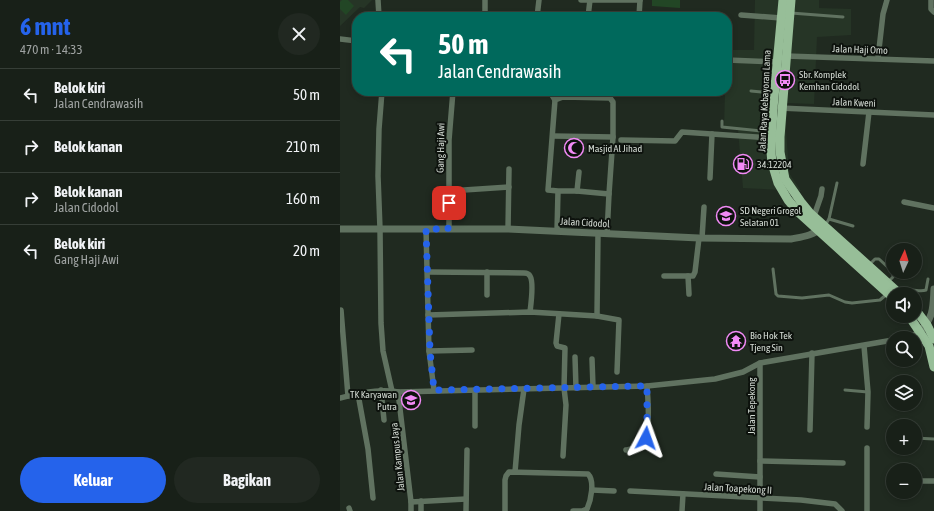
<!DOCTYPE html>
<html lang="id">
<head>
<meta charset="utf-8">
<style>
  body { margin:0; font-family:"Asap Condensed",sans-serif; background:#212821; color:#f1f3f6; height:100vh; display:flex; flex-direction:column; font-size:15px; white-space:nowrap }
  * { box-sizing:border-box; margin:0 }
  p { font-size:13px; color:#9fa3a2 }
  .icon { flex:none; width:22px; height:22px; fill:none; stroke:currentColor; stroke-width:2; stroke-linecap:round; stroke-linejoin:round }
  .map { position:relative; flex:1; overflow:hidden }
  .drawer { display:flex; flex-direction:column; background:#182018; width:340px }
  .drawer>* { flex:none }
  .guide { position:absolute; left:12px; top:12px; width:380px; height:84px; border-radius:16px; box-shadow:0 2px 6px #0003,0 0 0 1px #363e37; background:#00695c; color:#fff; overflow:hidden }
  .needle { width:26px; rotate:4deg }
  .buttons { position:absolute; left:546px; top:243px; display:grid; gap:8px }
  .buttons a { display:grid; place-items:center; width:36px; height:36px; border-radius:50%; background:#182018; box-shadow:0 2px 6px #0003,0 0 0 1px #363e37; font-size:20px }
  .pin { position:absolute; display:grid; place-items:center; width:34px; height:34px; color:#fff; margin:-17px; border-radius:8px; box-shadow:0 2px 6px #0006 }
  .me { position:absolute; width:44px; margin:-22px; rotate:4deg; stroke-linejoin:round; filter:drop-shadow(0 0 3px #0008) }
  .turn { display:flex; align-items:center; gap:14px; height:84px; padding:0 20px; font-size:18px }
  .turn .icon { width:52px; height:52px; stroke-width:2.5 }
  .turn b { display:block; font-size:28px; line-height:34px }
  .round { display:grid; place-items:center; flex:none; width:42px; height:42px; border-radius:21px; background:#212821 }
  .headline { display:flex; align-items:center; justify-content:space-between; height:68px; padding:0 20px }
  h1 { font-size:24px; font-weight:700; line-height:30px; color:#2563eb }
  .action { display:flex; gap:8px; margin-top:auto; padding:8px 20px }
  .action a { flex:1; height:46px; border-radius:24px; background:#2563eb; color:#fff; font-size:16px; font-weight:700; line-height:46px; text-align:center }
  .action a+a { background:#212821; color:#f1f3f6 }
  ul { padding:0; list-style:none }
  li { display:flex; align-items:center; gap:12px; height:52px; padding:0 20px; border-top:1px solid #363e37 }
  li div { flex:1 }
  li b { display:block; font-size:15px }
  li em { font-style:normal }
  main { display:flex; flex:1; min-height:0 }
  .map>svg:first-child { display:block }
</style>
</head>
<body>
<main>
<section class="drawer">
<div class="headline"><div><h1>6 mnt</h1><p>470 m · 14:33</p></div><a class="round"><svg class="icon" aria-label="close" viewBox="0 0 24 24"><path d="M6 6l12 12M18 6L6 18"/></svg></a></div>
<ul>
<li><svg class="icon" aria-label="left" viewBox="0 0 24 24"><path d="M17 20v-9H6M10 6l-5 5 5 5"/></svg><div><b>Belok kiri</b><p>Jalan Cendrawasih</p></div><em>50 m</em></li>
<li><svg class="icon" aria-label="right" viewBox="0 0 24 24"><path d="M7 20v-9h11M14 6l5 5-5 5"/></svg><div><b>Belok kanan</b></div><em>210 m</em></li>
<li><svg class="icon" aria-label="right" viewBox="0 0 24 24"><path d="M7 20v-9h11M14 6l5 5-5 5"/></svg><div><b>Belok kanan</b><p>Jalan Cidodol</p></div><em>160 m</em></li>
<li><svg class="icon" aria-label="left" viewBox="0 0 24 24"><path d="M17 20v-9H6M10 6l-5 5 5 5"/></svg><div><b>Belok kiri</b><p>Gang Haji Awi</p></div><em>20 m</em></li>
</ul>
<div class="action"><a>Keluar</a><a>Bagikan</a></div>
</section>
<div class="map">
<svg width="594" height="511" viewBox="0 0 594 511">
  <rect width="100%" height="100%" fill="#202a20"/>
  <g fill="#263526">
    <path d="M 0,0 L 32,0 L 24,8 L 20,7 L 0,26 Z"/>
    <path d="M 415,0 L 479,0 L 479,8 L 511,9 L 511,35 L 477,37 L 474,104 L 447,103 L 446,129 L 449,173 L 461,191 L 403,188 L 398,130 L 384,129 L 385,91 L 387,91 L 387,50 L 414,50 Z"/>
  </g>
  <g fill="#224625">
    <path d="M 2,0 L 8,0 L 14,6 L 6,15 L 0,9 L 0,2 Z"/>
    <path d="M 312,0 L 340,0 L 340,8 L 312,6 Z"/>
  </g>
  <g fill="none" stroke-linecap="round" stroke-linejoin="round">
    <g stroke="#607260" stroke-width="3">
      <path d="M 451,13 L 503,17"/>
      <path d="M 411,91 L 433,93"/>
      <path d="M 382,121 L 382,127 L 431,132"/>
      <path d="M 489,219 L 513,226"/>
      <path d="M 486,224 L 489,219 L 497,183"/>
      <path d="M 529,265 L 535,259 L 539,259 L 553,272"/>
      <path d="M 433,269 L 436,294 L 438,296 L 462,298 L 489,295 L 505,302 L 512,303 L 540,300 L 547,294"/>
      <path d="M 548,282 L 553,277 L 553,272"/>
      <path d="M 563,294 C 570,286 578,293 586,290 L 588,279"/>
      <path d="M 505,390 L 528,392"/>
      <path d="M 575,438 L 594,439"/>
    </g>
    <g stroke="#607260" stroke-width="5.5">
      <path d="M 38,0 L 39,17"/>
      <path d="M 145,0 L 145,17"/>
      <path d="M 241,0 L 300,0"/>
      <path d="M 591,0 L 591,9 L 594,12"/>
      <path d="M 401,15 L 441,18"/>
      <path d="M 197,17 L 199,0"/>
      <path d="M 248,17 L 250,0"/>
      <path d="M 299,17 L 300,0"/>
      <path d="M 0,39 L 17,41"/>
      <path d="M 446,56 L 594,61"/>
      <path d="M 538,58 L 543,14 L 547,0"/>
      <path d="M 387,60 L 439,62"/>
      <path d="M 42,91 L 39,129 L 38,176 L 40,229 L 41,323 L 43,351 L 52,391"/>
      <path d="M 213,91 L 212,95 L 215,100"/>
      <path d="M 440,108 L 594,115"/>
      <path d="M 213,136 L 273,137"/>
      <path d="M 281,140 L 335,141 L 342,132 L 431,138"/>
      <path d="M 523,164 L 529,112"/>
      <path d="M 370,178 L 372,134"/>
      <path d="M 109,191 L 169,187"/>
      <path d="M 237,191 L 239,172"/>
      <path d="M 564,202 L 594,208"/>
      <path d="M 474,216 L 481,196 L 482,189"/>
      <path d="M 86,229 L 89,351 L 94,390"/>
      <path d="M 109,229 L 109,140 L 113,91"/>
      <path d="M 168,229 L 169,169"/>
      <path d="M 217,231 L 218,191 L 237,191 L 269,194 L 273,137 L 273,102 L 270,98 L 223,97 L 215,100 L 208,190 L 218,191"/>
      <path d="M 267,234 L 269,194"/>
      <path d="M 362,238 L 364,207"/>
      <path d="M 88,272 L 184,273 C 187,273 189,274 190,276 C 194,282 191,304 190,312"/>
      <path d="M 324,276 L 348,276"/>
      <path d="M 349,294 L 348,276 L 353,276 L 355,272 L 359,238"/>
      <path d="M 147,295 L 147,272"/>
      <path d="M 1,310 L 8,396"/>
      <path d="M 219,314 L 216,343 L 217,346 L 225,348 L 224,388 L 226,405 L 223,456"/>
      <path d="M 88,315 L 190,312 L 257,316 L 279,320 L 277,372"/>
      <path d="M 257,316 L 258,234"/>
      <path d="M 563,338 L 572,336 L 580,331"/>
      <path d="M 524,346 L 528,392 L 527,427"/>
      <path d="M 89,351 L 132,350"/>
      <path d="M 235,357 L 236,388"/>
      <path d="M 252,359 L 253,387"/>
      <path d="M 420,363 L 420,511"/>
      <path d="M 41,390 L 44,420"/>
      <path d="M 135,390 L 135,426"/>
      <path d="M 58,392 L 71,502 L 126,499"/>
      <path d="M 18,394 L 28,449 L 33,498"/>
      <path d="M 0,398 C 18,393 40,388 58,392 L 307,386 L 375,379 L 403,372 L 420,363 L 553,340"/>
      <path d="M 470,430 L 472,353"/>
      <path d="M 286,450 C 292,449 299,448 303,443 C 311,435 308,398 307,386"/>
      <path d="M 420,461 L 503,463"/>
      <path d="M 175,472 L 179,425 L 184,389"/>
      <path d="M 376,474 L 420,477"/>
      <path d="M 575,481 L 594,481"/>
      <path d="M 252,490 L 274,491"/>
      <path d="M 290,491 L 461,500 L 495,504 L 502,511"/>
      <path d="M 71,502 L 71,511"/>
      <path d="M 9,508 L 10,511"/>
      <path d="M 81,511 L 81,501"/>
      <path d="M 126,511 L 127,450"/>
      <path d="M 165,511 L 165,480 L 166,476 L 169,472 L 248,474 C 255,481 251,500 247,509 L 242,511 L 233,511"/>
      <path d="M 342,511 L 343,494"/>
      <path d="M 527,511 L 527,448"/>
    </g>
    <g stroke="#607260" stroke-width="7">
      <path d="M 0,229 L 168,229 L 359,238 L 451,239 C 461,237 473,236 481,228"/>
      <path d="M 580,331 C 594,318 593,306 594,289"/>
    </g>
    <g stroke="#97be98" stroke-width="9">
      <path d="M 443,0 L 433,108 L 431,152 L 432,163 L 438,183 L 448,200 L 459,213 L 553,298"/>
      <path d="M 451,0 L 440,137 L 440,152 L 445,179 L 461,202 L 470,213 L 560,294"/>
      <path d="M 575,309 L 587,325 L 594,339"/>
      <path d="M 569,316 L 589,346 L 594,367"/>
    </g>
  </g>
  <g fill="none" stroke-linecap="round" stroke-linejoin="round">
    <path stroke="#2563eb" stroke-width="7" stroke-dasharray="0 12.6" d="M 109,203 L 108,229 L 86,229 L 90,351 L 94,390 L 307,386 L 307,430 L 306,438"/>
  </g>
  <defs>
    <symbol id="bus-ring" viewBox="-11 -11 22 22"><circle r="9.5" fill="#0d120d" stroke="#f18af5" stroke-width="1.5"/><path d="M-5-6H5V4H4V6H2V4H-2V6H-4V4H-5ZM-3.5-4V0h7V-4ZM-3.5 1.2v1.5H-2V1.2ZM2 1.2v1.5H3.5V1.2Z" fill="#f18af5"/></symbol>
    <symbol id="mosque-ring" viewBox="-11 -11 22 22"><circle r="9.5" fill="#0d120d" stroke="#f18af5" stroke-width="1.5"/><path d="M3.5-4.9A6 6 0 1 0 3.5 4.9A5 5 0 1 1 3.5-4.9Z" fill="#f18af5"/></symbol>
    <symbol id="fuel-ring" viewBox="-11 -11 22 22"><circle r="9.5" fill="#0d120d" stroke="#f18af5" stroke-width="1.5"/><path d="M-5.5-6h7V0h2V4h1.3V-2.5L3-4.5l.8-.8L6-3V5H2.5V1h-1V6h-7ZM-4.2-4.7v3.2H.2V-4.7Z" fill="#f18af5"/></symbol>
    <symbol id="school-ring" viewBox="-11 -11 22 22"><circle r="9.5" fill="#0d120d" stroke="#f18af5" stroke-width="1.5"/><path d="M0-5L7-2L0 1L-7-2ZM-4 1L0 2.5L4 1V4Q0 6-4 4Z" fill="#f18af5"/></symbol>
    <symbol id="temple-ring" viewBox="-11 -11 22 22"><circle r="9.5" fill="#0d120d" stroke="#f18af5" stroke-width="1.5"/><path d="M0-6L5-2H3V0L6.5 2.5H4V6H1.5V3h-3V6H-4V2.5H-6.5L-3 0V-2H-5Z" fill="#f18af5"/></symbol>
  </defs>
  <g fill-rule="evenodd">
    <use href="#bus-ring" x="434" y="69" width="22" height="22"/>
    <use href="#mosque-ring" x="223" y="137" width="22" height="22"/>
    <use href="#fuel-ring" x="392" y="153" width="22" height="22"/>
    <use href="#school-ring" x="375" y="205" width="22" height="22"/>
    <use href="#temple-ring" x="385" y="330" width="22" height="22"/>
    <use href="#school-ring" x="60" y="389" width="22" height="22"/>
  </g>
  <g text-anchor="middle" stroke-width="4" stroke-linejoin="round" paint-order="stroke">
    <g font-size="10" fill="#d4dbd4" stroke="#0d120d">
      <text transform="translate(520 49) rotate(2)" y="4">Jalan Haji Omo</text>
      <text transform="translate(424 101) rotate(-87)" y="4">Jalan Raya Kebayoran Lama</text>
      <text transform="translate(514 102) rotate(2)" y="4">Jalan Kweni</text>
      <text transform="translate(100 148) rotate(-89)" y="4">Gang Haji Awi</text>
      <text transform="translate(245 222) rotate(3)" y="4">Jalan Cidodol</text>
      <text transform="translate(411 406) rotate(-90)" y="4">Jalan Tepekong</text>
      <text transform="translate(57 457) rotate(-96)" y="4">Jalan Kampus Jaya</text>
      <text transform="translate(398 488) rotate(3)" y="4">Jalan Toapekong II</text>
    </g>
    <g font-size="10" fill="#d4dbd4" stroke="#0d120d" text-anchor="start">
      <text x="459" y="78">Sbr. Komplek<tspan x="459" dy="12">Kemhan Cidodol</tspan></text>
      <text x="248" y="152">Masjid Al Jihad</text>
      <text x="417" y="168">34.12204</text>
      <text x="400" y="214">SD Negeri Grogol<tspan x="400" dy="12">Selatan 01</tspan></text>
      <text x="410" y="339">Bio Hok Tek<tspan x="410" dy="12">Tjeng Sin</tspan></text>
      <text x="57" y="398" text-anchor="end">TK Karyawan<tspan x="57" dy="12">Putra</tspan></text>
    </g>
  </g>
</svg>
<div class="buttons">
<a><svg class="needle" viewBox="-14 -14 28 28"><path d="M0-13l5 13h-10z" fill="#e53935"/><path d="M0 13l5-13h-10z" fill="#9fa3a2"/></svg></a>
<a><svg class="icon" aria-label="sound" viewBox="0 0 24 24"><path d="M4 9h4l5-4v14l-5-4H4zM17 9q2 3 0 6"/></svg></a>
<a><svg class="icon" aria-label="search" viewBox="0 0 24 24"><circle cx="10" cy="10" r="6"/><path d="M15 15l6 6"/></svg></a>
<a><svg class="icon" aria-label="layers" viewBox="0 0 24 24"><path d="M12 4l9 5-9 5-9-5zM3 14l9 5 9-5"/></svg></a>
<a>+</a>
<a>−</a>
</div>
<div class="pin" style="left:109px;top:203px;background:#d93025"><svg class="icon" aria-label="arrive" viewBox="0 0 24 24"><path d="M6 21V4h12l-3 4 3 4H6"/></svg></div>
<svg class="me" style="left:306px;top:438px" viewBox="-20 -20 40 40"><path d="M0-17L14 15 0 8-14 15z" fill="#2563eb" stroke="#fff" stroke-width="4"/></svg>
<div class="guide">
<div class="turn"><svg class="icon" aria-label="left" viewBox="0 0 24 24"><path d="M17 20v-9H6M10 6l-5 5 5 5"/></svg><div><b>50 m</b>Jalan Cendrawasih</div></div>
</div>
</div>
</main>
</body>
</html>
